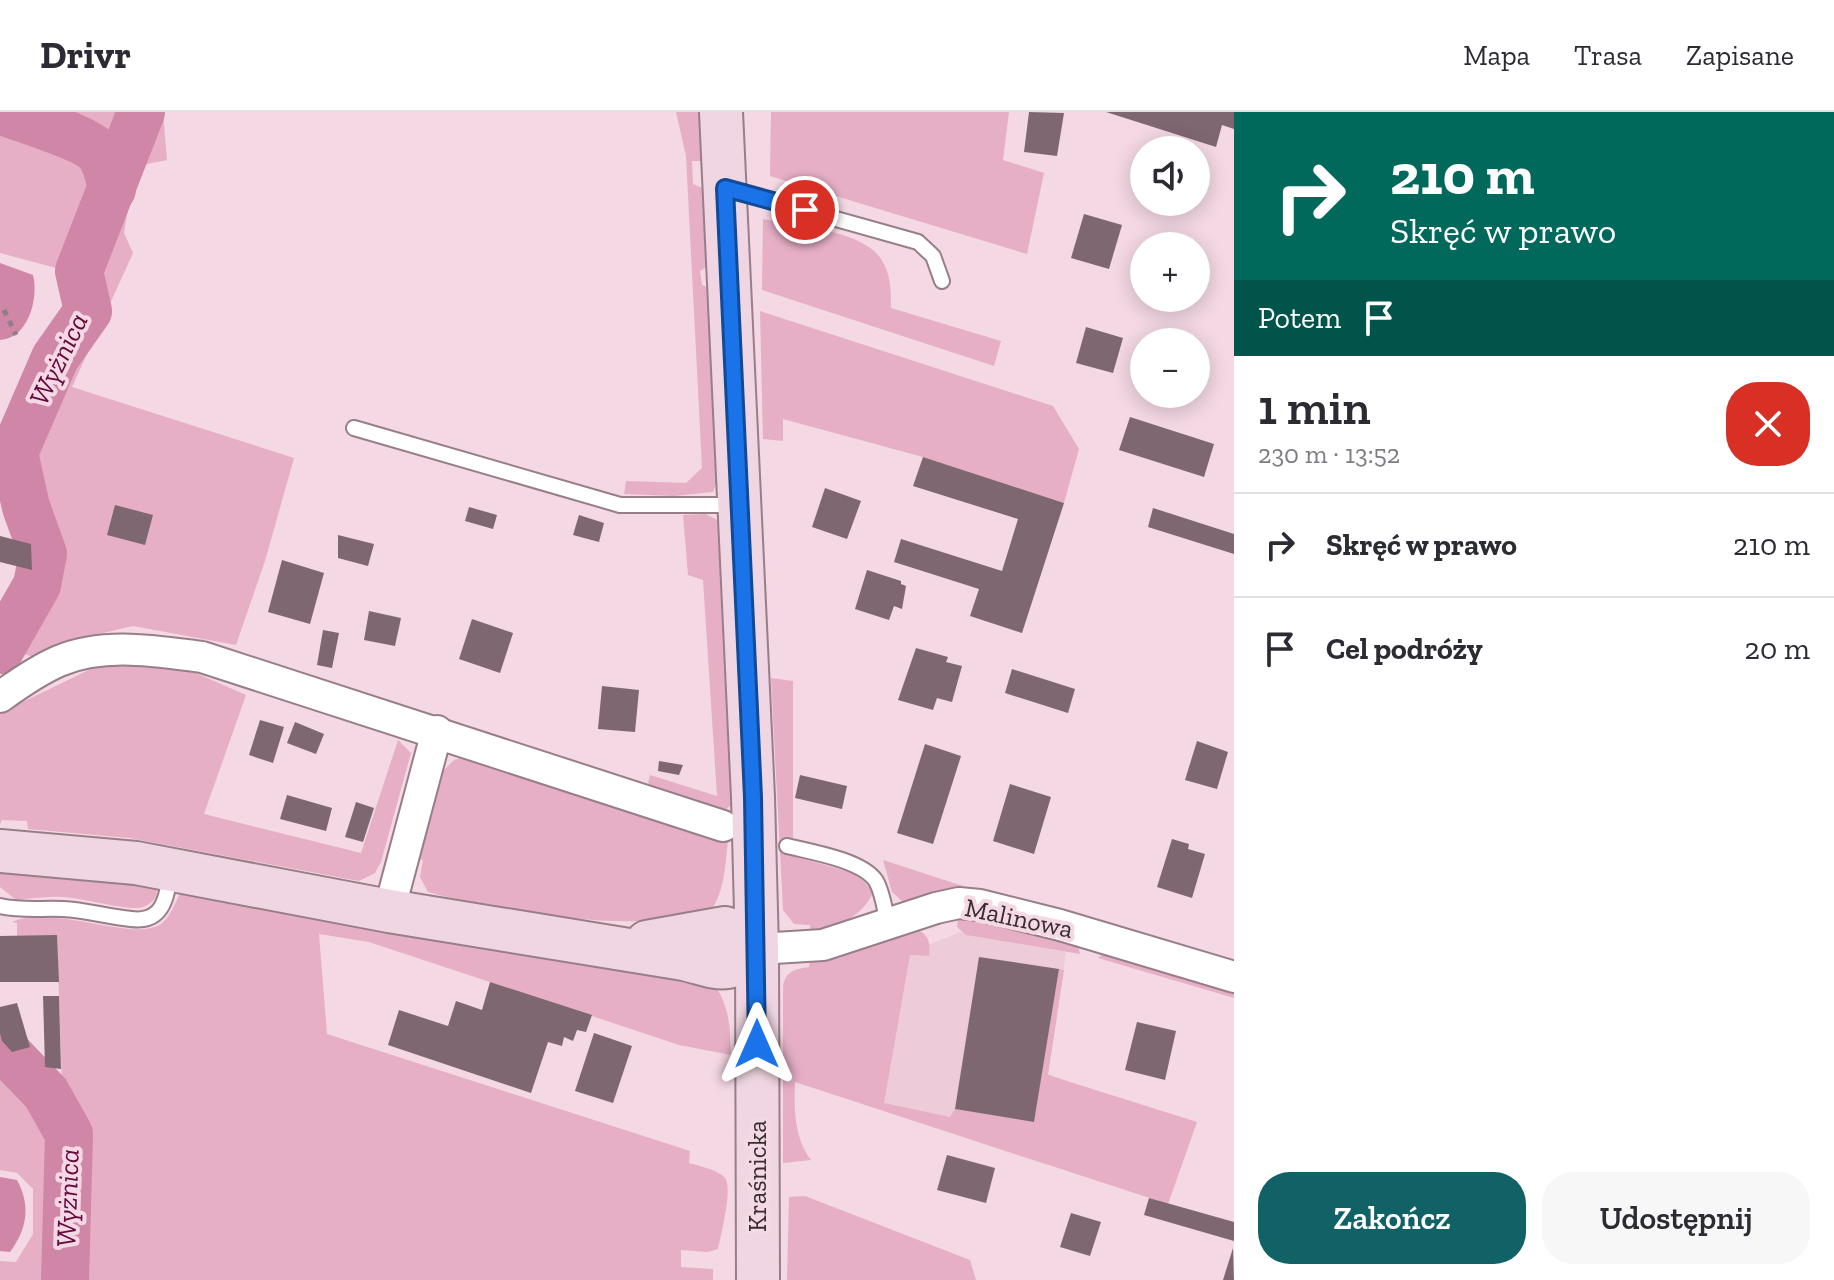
<!DOCTYPE html>
<html lang="pl">
<head>
<meta charset="utf-8">
<style>
  body { margin:0; font-family:"Zilla Slab",serif; background:#f7f7f7; color:#2b2b33; height:100vh; display:flex; flex-direction:column; font-size:30px; white-space:nowrap }
  * { box-sizing:border-box; margin:0 }
  p { font-size:26px; color:#7c7c81 }
  .icon { flex:none; width:44px; height:44px; fill:none; stroke:currentColor; stroke-width:2; stroke-linecap:round; stroke-linejoin:round }
  .map { position:relative; flex:1; overflow:hidden }
  .side { display:flex; flex-direction:column; background:#fff; width:600px }
  .side>* { flex:none }
  .top-card { background:#00695c; color:#fff; overflow:hidden }
  .buttons { position:absolute; left:1130px; top:24px; display:grid; gap:16px }
  .buttons a { display:grid; place-items:center; width:80px; height:80px; border-radius:50%; background:#fff; box-shadow:0 4px 20px #0003; font-size:40px }
  .pin { position:absolute; display:grid; place-items:center; width:68px; height:68px; color:#fff; margin:-34px; border:4px solid #fff; border-radius:50%; box-shadow:0 2px 8px #0007 }
  .me { position:absolute; width:88px; margin:-44px; rotate:0deg; stroke-linejoin:round; filter:drop-shadow(0 0 6px #0008) }
  .turn { display:flex; align-items:center; gap:28px; height:168px; padding:0 24px; font-size:36px }
  .turn .icon { width:104px; height:104px; stroke-width:2.5 }
  .turn b { display:block; font-size:56px; line-height:68px }
  .then { display:flex; align-items:center; height:76px; padding:0 24px; background:#0003; gap:16px; font-size:30px }
  .round { display:grid; place-items:center; flex:none; width:84px; height:84px; border-radius:32px; background:#f7f7f7 }
  .summary { display:flex; align-items:center; justify-content:space-between; height:136px; padding:0 24px }
  h1 { font-size:48px; font-weight:600; line-height:60px }
  .action { display:flex; gap:16px; margin-top:auto; padding:16px 24px }
  .action a { flex:1; height:92px; border-radius:32px; background:#116267; color:#fff; font-size:32px; font-weight:600; line-height:92px; text-align:center }
  .action a+a { background:#f7f7f7; color:#2b2b33 }
  ul { padding:0; list-style:none }
  li { display:flex; align-items:center; gap:24px; height:104px; padding:0 24px; border-top:2px solid #e1e1e2 }
  li div { flex:1 }
  li b { display:block; font-size:30px }
  li em { font-style:normal }
  header { display:flex; align-items:center; gap:48px; box-sizing:border-box; height:112px; padding:0 40px; background:#fff; border-bottom:2px solid #e1e1e2 }
  header strong { font-size:38px }
  nav { display:flex; gap:44px; margin-inline-start:auto; font-size:28px }
  main { display:flex; flex:1; min-height:0 }
  .map>svg:first-child { display:block }
</style>
</head>
<body>
<header>
<strong>Drivr</strong>
<nav><a>Mapa</a><a>Trasa</a><a>Zapisane</a></nav>
</header>
<main>
<div class="map">
<svg width="1234" height="1168" viewBox="0 0 1234 1168">
  <rect width="100%" height="100%" fill="#f4d8e3"/>
  <path fill="#eecbd9" d="M 961,820 L 971,824 L 1066,840 L 1048,962 L 1068,969 L 1047,1053 L 795,969 L 794,886 Z"/>
  <g fill="#e6afc6">
    <path d="M 20,0 L 136,0 L 112,63 L 103,34 Z"/>
    <path d="M 145,0 L 163,0 L 167,48 L 147,52 L 133,65 L 124,121 L 133,141 L 72,275 L 294,346 L 265,449 L 236,533 L 133,514 L 69,529 L 35,545 L 7,538 L 44,475 L 50,445 L 35,399 L 20,342 L 59,248 L 92,201 L 83,160 Z"/>
    <path d="M 676,0 L 702,0 L 705,49 L 692,49 L 693,72 L 707,78 L 709,154 L 700,159 L 702,173 L 711,177 L 719,364 L 713,380 L 674,384 L 624,382 L 626,369 L 686,371 L 702,356 L 686,44 Z"/>
    <path d="M 771,0 L 1009,0 L 1003,48 L 1044,61 L 1027,142 L 770,64 Z"/>
    <path d="M 0,11 C 32,25 97,44 92,90 C 90,101 66,144 60,157 L 0,141 Z"/>
    <path d="M 763,107 C 795,114 863,118 881,147 C 891,162 891,179 891,196 L 1001,229 L 994,254 L 762,178 Z"/>
    <path d="M 760,199 L 1053,294 L 1079,337 L 1064,391 L 923,345 L 783,307 L 783,329 L 763,327 Z"/>
    <path d="M 706,402 L 717,408 L 723,420 L 732,679 L 731,693 L 724,699 L 655,678 L 648,671 L 650,663 L 717,684 L 703,468 L 688,463 L 683,403 Z"/>
    <path d="M 128,550 L 189,558 L 246,583 L 204,702 L 361,741 L 398,628 L 411,641 L 381,750 L 375,761 L 359,769 L 129,726 L 28,717 L 27,709 L 2,708 L 0,712 L 0,601 L 101,552 Z"/>
    <path d="M 771,566 L 793,569 L 793,726 L 785,725 L 786,742 L 857,762 L 870,776 L 872,783 C 858,808 836,814 810,821 L 810,813 L 794,812 L 783,798 Z"/>
    <path d="M 464,645 L 728,729 C 725,754 725,779 710,800 C 637,816 585,809 513,797 C 485,792 456,788 428,780 L 420,765 L 423,748 L 413,746 L 438,664 L 454,648 Z"/>
    <path d="M 883,748 L 963,774 L 902,789 L 892,780 Z"/>
    <path d="M 76,759 L 157,776 C 157,786 153,791 143,795 C 129,800 81,785 61,785 C 46,784 31,787 16,788 L 0,775 L 0,760 Z"/>
    <path d="M 184,775 L 715,874 C 730,895 730,917 731,943 L 679,933 L 369,830 L 319,822 L 327,922 L 690,1039 L 689,1051 C 699,1054 719,1058 725,1066 C 733,1076 721,1123 718,1137 L 708,1140 L 681,1138 L 681,1155 L 713,1157 L 713,1168 L 72,1168 L 62,973 L 57,824 L 17,824 L 17,811 L 12,810 C 53,791 132,831 161,812 C 172,804 176,786 184,775 Z"/>
    <path d="M 967,802 L 1078,833 L 1080,842 L 966,823 L 957,815 L 958,806 Z"/>
    <path d="M 913,816 C 928,821 931,829 929,844 L 910,843 L 884,991 L 950,1005 L 955,997 L 1034,1009 L 1059,857 L 1064,858 L 1048,963 L 1197,1010 L 1168,1092 L 795,970 C 794,996 794,1026 811,1048 L 783,1051 L 783,874 C 786,859 795,857 809,855 L 810,848 L 838,846 Z"/>
    <path d="M 1107,839 L 1234,875 L 1234,886 L 1098,846 Z"/>
    <path d="M 0,949 L 42,994 L 57,1027 L 49,1168 L 0,1168 L 0,1149 L 16,1150 L 33,1122 L 33,1077 L 17,1061 L 0,1058 Z"/>
    <path d="M 805,1084 L 970,1148 L 976,1168 L 787,1168 L 789,1085 Z"/>
  </g>
  <g fill="#d086a7">
    <path d="M 0,151 L 33,163 C 39,186 28,227 0,228 Z"/>
    <path d="M 0,1065 L 17,1068 C 31,1094 27,1117 10,1140 L 0,1139 Z"/>
  </g>
  <g fill="none" stroke-linecap="round" stroke-linejoin="round">
    <g stroke="#d086a7" stroke-width="48">
      <path d="M 5,0 C 26,8 87,26 99,41 C 107,51 109,64 112,77"/>
      <path d="M 0,538 L 37,473 L 43,442 L 26,395 L 14,341 L 55,246 L 88,199 L 79,159 L 141,0"/>
      <path d="M 0,933 L 46,981 L 69,1022 L 65,1168"/>
    </g>
  </g>
  <g fill="#7f6771">
    <path d="M 1029,0 L 1064,1 L 1057,44 L 1024,40 Z"/>
    <path d="M 1106,0 L 1234,0 L 1234,17 L 1222,13 L 1216,35 Z"/>
    <path d="M 1084,102 L 1122,113 L 1109,157 L 1071,146 Z"/>
    <path d="M 1086,215 L 1123,226 L 1113,261 L 1076,251 Z"/>
    <path d="M 1130,305 L 1214,332 L 1204,365 L 1119,338 Z"/>
    <path d="M 923,345 L 1064,391 L 1022,521 L 970,504 L 979,477 L 894,450 L 901,427 L 1002,459 L 1018,407 L 913,374 Z"/>
    <path d="M 825,376 L 861,389 L 847,427 L 812,415 Z"/>
    <path d="M 115,393 L 153,403 L 145,433 L 107,423 Z"/>
    <path d="M 469,395 L 497,403 L 493,417 L 465,409 Z"/>
    <path d="M 1153,396 L 1234,422 L 1234,442 L 1148,415 Z"/>
    <path d="M 579,403 L 604,411 L 599,430 L 573,423 Z"/>
    <path d="M 338,423 L 374,432 L 368,454 L 338,446 Z"/>
    <path d="M 0,424 L 31,432 L 32,458 L 0,450 Z"/>
    <path d="M 282,448 L 324,461 L 310,512 L 268,500 Z"/>
    <path d="M 867,458 L 901,469 L 901,472 L 906,474 L 902,497 L 894,494 L 889,508 L 855,497 Z"/>
    <path d="M 369,499 L 401,506 L 395,534 L 364,528 Z"/>
    <path d="M 472,507 L 513,521 L 500,561 L 459,547 Z"/>
    <path d="M 323,518 L 339,521 L 332,556 L 317,553 Z"/>
    <path d="M 916,536 L 948,545 L 946,550 L 962,554 L 952,590 L 937,586 L 933,598 L 898,588 Z"/>
    <path d="M 1012,557 L 1075,577 L 1068,601 L 1005,581 Z"/>
    <path d="M 602,574 L 639,578 L 635,620 L 598,617 Z"/>
    <path d="M 260,608 L 284,615 L 273,651 L 249,643 Z"/>
    <path d="M 295,610 L 324,622 L 316,642 L 287,631 Z"/>
    <path d="M 1197,629 L 1228,640 L 1217,677 L 1185,668 Z"/>
    <path d="M 925,632 L 961,644 L 933,732 L 897,721 Z"/>
    <path d="M 659,649 L 683,653 L 679,663 L 658,659 Z"/>
    <path d="M 800,663 L 847,674 L 842,697 L 795,686 Z"/>
    <path d="M 1010,672 L 1051,685 L 1034,742 L 993,729 Z"/>
    <path d="M 287,683 L 332,696 L 326,719 L 280,707 Z"/>
    <path d="M 356,690 L 374,696 L 363,730 L 345,725 Z"/>
    <path d="M 1172,727 L 1189,732 L 1188,737 L 1205,742 L 1192,786 L 1157,775 Z"/>
    <path d="M 57,823 L 59,870 L 0,870 L 0,824 Z"/>
    <path d="M 979,845 L 1059,857 L 1034,1010 L 955,997 Z"/>
    <path d="M 490,870 L 592,903 L 586,920 L 577,918 L 573,929 L 564,925 L 562,934 L 548,930 L 531,981 L 388,933 L 399,898 L 448,914 L 456,889 L 482,898 Z"/>
    <path d="M 43,884 L 59,884 L 61,957 L 45,955 Z"/>
    <path d="M 17,891 L 30,935 L 12,940 L 2,929 L 0,921 L 0,895 Z"/>
    <path d="M 1137,910 L 1176,919 L 1165,968 L 1125,958 Z"/>
    <path d="M 594,921 L 632,934 L 613,991 L 575,979 Z"/>
    <path d="M 947,1043 L 995,1056 L 986,1091 L 937,1078 Z"/>
    <path d="M 1149,1086 L 1234,1110 L 1234,1129 L 1144,1103 Z"/>
    <path d="M 1071,1101 L 1101,1110 L 1090,1144 L 1060,1135 Z"/>
    <path d="M 1233,1136 L 1234,1168 L 1223,1168 Z"/>
  </g>
  <g fill="none" stroke-linecap="round" stroke-linejoin="round">
    <defs>
      <g id="lane">
        <path d="M 729,77 L 918,130 L 933,144 L 942,169"/>
        <path d="M 354,316 L 620,393 L 735,393"/>
        <path d="M 787,734 C 811,740 862,748 876,769 C 883,781 885,799 888,813"/>
        <path d="M 0,794 C 22,799 41,796 63,797 C 86,798 108,805 131,807 C 139,808 149,807 155,802 C 166,794 168,774 171,761"/>
      </g>
      <g id="street">
        <path d="M 0,585 C 18,572 38,558 59,549 C 104,530 155,539 202,545 L 723,714"/>
        <path d="M 389,799 L 437,619"/>
        <path d="M 757,837 L 823,833 L 936,796 L 959,791 L 980,793 L 1060,813 L 1234,865"/>
      </g>
      <g id="secondary">
        <path d="M 721,0 L 753,685 L 757,837 L 758,1168"/>
        <path d="M 0,739 L 136,751 L 389,799 L 684,847 C 721,856 726,864 757,837"/>
        <path d="M 647,830 L 725,816 L 741,821 L 757,837"/>
      </g>
    </defs>
    <use href="#lane" stroke="#977e88" stroke-width="18"/>
    <use href="#street" stroke="#977e88" stroke-width="34"/>
    <use href="#secondary" stroke="#977e88" stroke-width="46"/>
    <path stroke="#917f86" stroke-width="5" stroke-dasharray="6 6" stroke-linecap="butt" d="M 4,198 L 16,223"/>
    <use href="#lane" stroke="#fff" stroke-width="14"/>
    <use href="#street" stroke="#fff" stroke-width="30"/>
    <use href="#secondary" stroke="#f0d6e2" stroke-width="42"/>
  </g>
  <g fill="none" stroke-linecap="round" stroke-linejoin="round">
    <defs>
      <path id="route" d="M 757,932 L 753,685 L 725,76 L 805,98"/>
    </defs>
    <use href="#route" stroke="#114b97" stroke-width="20"/>
    <use href="#route" stroke="#1a73e8" stroke-width="14"/>
  </g>
  <g text-anchor="middle" stroke-width="8" stroke-linejoin="round" paint-order="stroke">
    <g font-size="26" fill="#372d31" stroke="#f4d8e3">
      <text transform="translate(1019 806) rotate(12)" y="9">Malinowa</text>
      <text transform="translate(757 1064) rotate(-90)" y="9">Kraśnicka</text>
    </g>
    <g font-size="28" font-style="italic" fill="#640a3e" stroke="#f4d8e3">
      <text transform="translate(58 247) rotate(-64)" y="10">Wyżnica</text>
      <text transform="translate(67 1086) rotate(-88)" y="10">Wyżnica</text>
    </g>
  </g>
</svg>
<div class="buttons">
<a><svg class="icon" aria-label="sound" viewBox="0 0 24 24"><path d="M4 9h4l5-4v14l-5-4H4zM17 9q2 3 0 6"/></svg></a>
<a>+</a>
<a>−</a>
</div>
<div class="pin" style="left:805px;top:98px;background:#d93025"><svg class="icon" aria-label="arrive" viewBox="0 0 24 24"><path d="M6 21V4h12l-3 4 3 4H6"/></svg></div>
<svg class="me" style="left:757px;top:932px" viewBox="-20 -20 40 40"><path d="M0-17L14 15 0 8-14 15z" fill="#1a73e8" stroke="#fff" stroke-width="4"/></svg>
</div>
<section class="side">
<div class="top-card">
<div class="turn"><svg class="icon" aria-label="right" viewBox="0 0 24 24"><path d="M7 20v-9h11M14 6l5 5-5 5"/></svg><div><b>210 m</b>Skręć w prawo</div></div>
<div class="then">Potem<svg class="icon" aria-label="arrive" viewBox="0 0 24 24"><path d="M6 21V4h12l-3 4 3 4H6"/></svg></div>
</div>
<div class="summary"><div><h1>1 min</h1><p>230 m · 13:52</p></div><a class="round" style="background:#d93025;color:#fff"><svg class="icon" aria-label="close" viewBox="0 0 24 24"><path d="M6 6l12 12M18 6L6 18"/></svg></a></div>
<ul>
<li><svg class="icon" aria-label="right" viewBox="0 0 24 24"><path d="M7 20v-9h11M14 6l5 5-5 5"/></svg><div><b>Skręć w prawo</b></div><em>210 m</em></li>
<li><svg class="icon" aria-label="arrive" viewBox="0 0 24 24"><path d="M6 21V4h12l-3 4 3 4H6"/></svg><div><b>Cel podróży</b></div><em>20 m</em></li>
</ul>
<div class="action"><a>Zakończ</a><a>Udostępnij</a></div>
</section>
</main>
</body>
</html>
